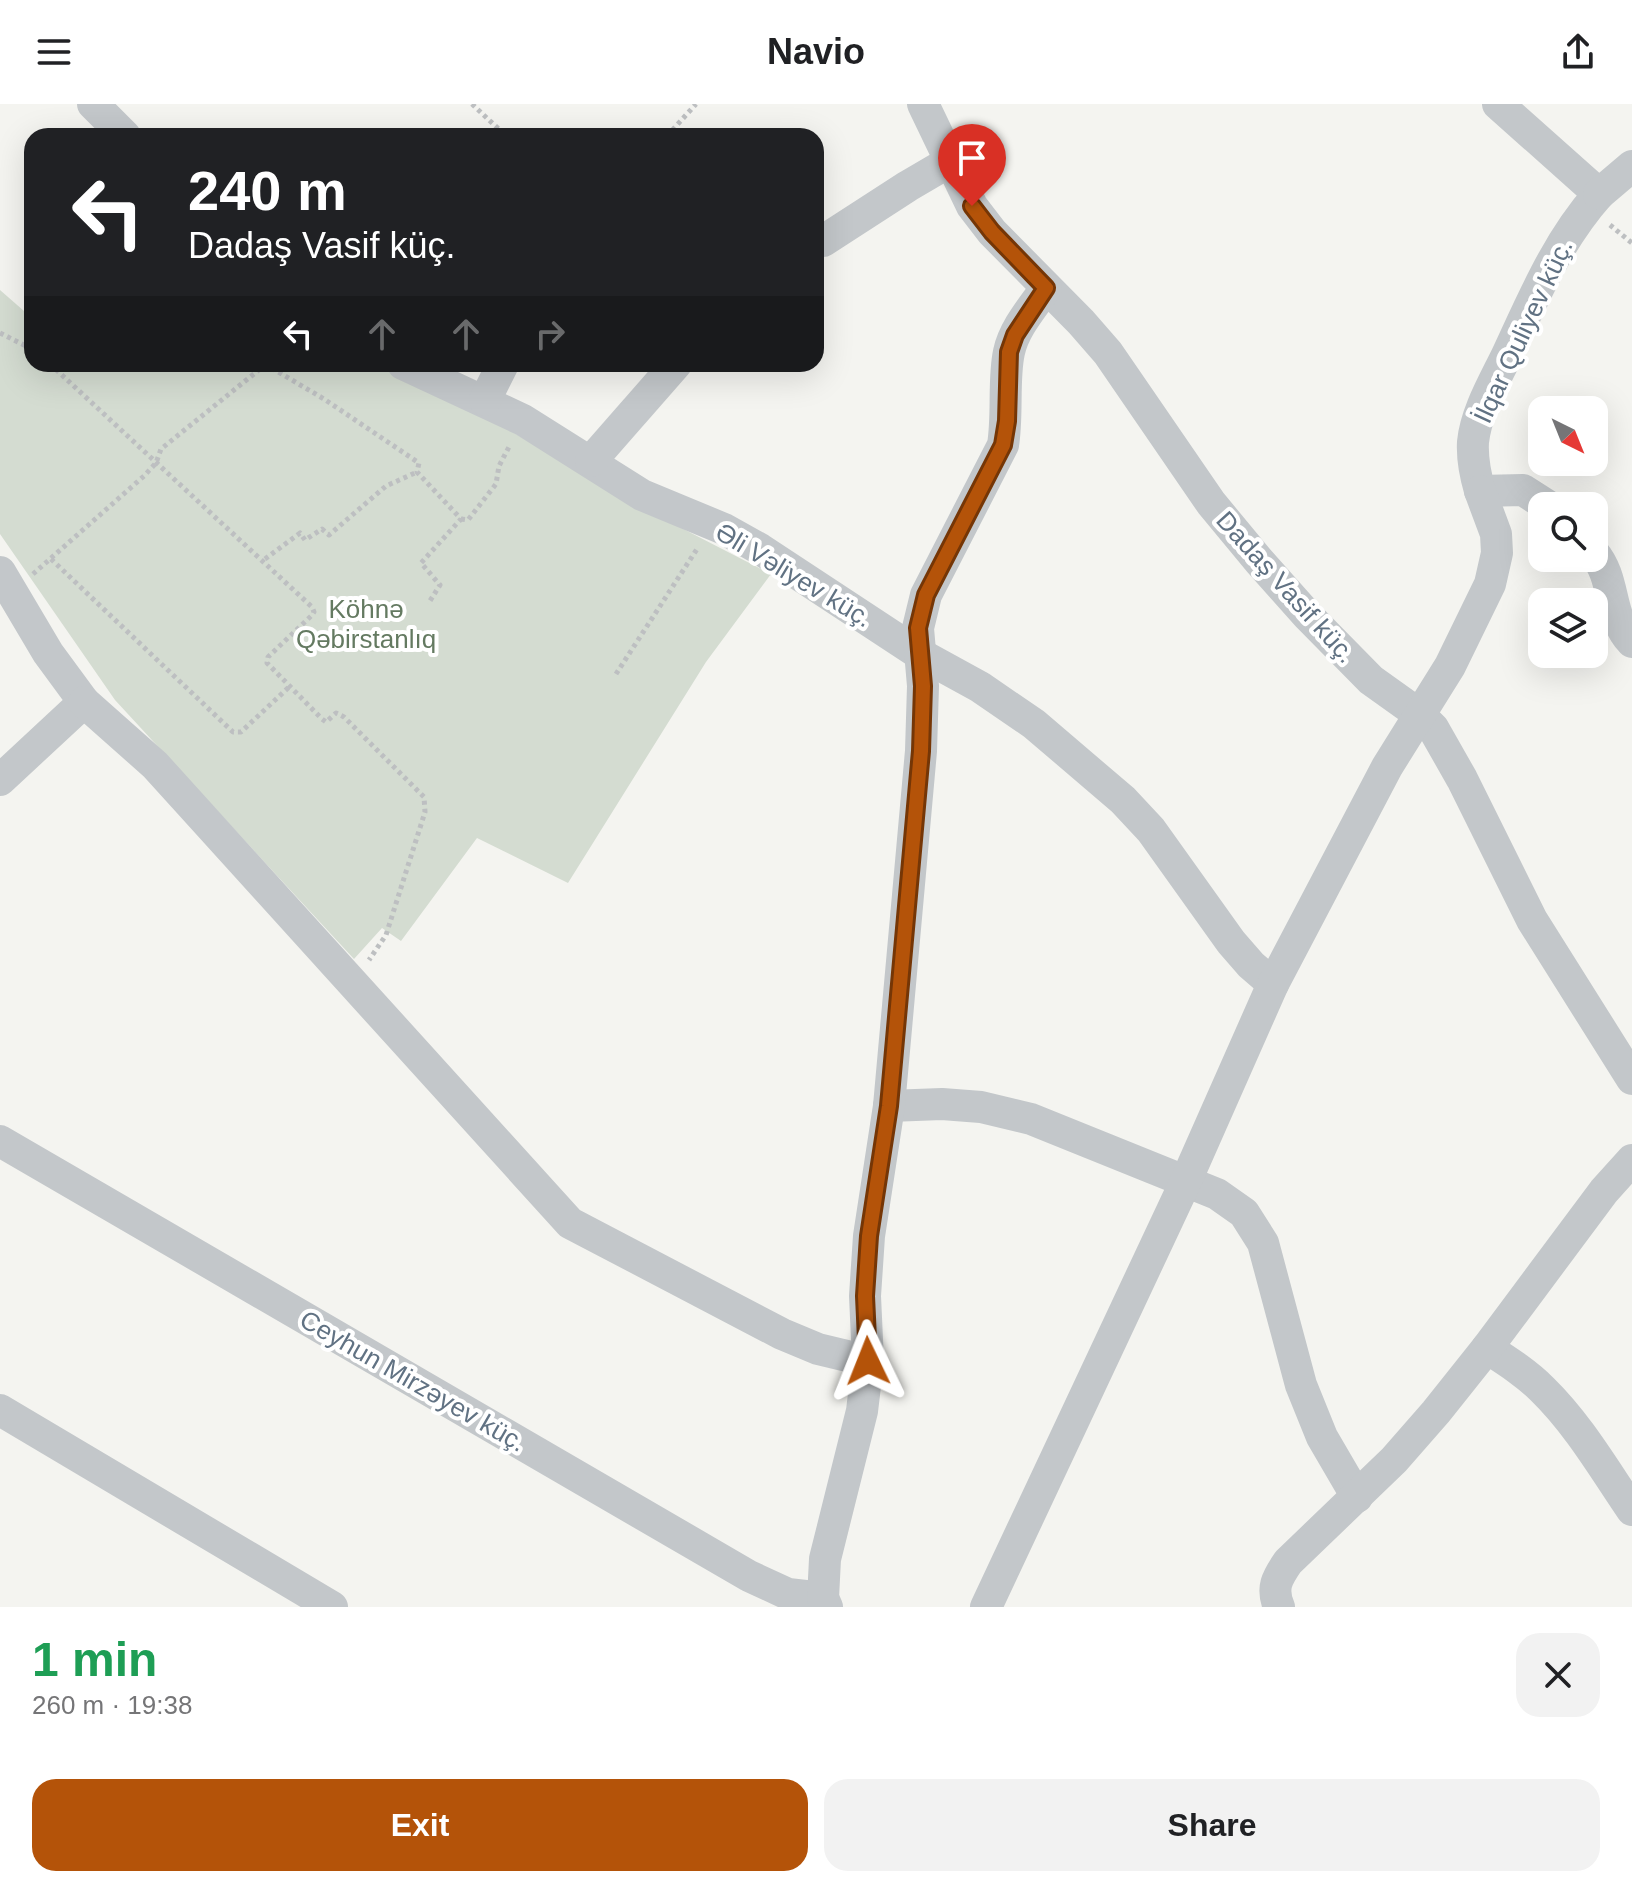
<!DOCTYPE html>
<html lang="en">
<head>
<meta charset="utf-8">
<style>
  body { margin:0; font-family:Arial,sans-serif; background:#f2f2f2; color:#202124; height:100vh; display:flex; flex-direction:column; font-size:30px; white-space:nowrap }
  * { box-sizing:border-box; margin:0 }
  p { font-size:26px; color:#757577 }
  .icon { flex:none; width:44px; height:44px; fill:none; stroke:currentColor; stroke-width:2; stroke-linecap:round; stroke-linejoin:round }
  .map { position:relative; height:1503px; overflow:hidden }
  .drawer { display:flex; flex-direction:column; background:#fff; flex:1 }
  .drawer>* { flex:none }
  .guide { position:absolute; left:24px; top:24px; width:800px; height:244px; border-radius:24px; box-shadow:0 8px 32px #0002; background:#202124; color:#fff; overflow:hidden }
  .needle { width:52px; rotate:137deg }
  .tools { position:absolute; left:1528px; top:292px; display:grid; gap:16px }
  .tools a { display:grid; place-items:center; width:80px; height:80px; border-radius:16px; background:#fff; box-shadow:0 8px 32px #0002; font-size:40px }
  .pin { position:absolute; display:grid; place-items:center; width:68px; height:68px; color:#fff; margin:-82px -34px; border-radius:50% 50% 50% 0; rotate:-45deg; box-shadow:0 0 8px #0007 }
  .pin .icon { rotate:45deg }
  .me { position:absolute; width:88px; margin:-44px; rotate:358deg; stroke-linejoin:round; filter:drop-shadow(0 0 6px #0008) }
  .turn { display:flex; align-items:center; gap:28px; height:168px; padding:0 32px; font-size:36px }
  .turn .icon { width:104px; height:104px; stroke-width:2.5 }
  .turn b { display:block; font-size:56px; line-height:68px }
  .lanes { display:flex; align-items:center; height:76px; padding:0 32px; background:#0003; justify-content:center; gap:40px; direction:ltr }
  .lanes .off { opacity:.35 }
  .round { display:grid; place-items:center; flex:none; width:84px; height:84px; border-radius:24px; background:#f2f2f2 }
  .overview { display:flex; align-items:center; justify-content:space-between; height:136px; padding:0 32px }
  h1 { font-size:48px; font-weight:800; line-height:60px; color:#1e9e55 }
  .button { display:flex; gap:16px; margin-top:auto; padding:16px 32px }
  .button a { flex:1; height:92px; border-radius:24px; background:#b45309; color:#fff; font-size:32px; font-weight:800; line-height:92px; text-align:center }
  .button a+a { background:#f2f2f2; color:#202124 }
  header { display:flex; justify-content:space-between; align-items:center; height:104px; padding:0 32px; background:#fff; font-size:36px; font-weight:800 }
  .map>svg:first-child { display:block }
</style>
</head>
<body>
<header><svg class="icon" aria-label="menu" viewBox="0 0 24 24"><path d="M4 6h16M4 12h16M4 18h16"/></svg>Navio<svg class="icon" aria-label="share" viewBox="0 0 24 24"><path d="M12 15V3M7 8l5-5 5 5M5 13v7h14v-7"/></svg></header>
<div class="map">
<svg width="1632" height="1503" viewBox="0 0 1632 1503">
  <rect width="100%" height="100%" fill="#f4f4f0"/>
  <path fill="#d4dcd1" d="M 0,186 L 32,214 L 32,260 L 378,260 L 386,266 L 484,311 L 623,394 L 771,470 L 706,558 L 568,779 L 477,734 L 401,837 L 382,824 L 354,855 L 115,596 L 0,430 Z"/>
  <g fill="none" stroke-linecap="round" stroke-linejoin="round">
    <g stroke="#bdbfc1" stroke-width="5" stroke-dasharray="4 4" stroke-linecap="butt">
      <path d="M 472,0 L 506,32"/>
      <path d="M 667,32 L 696,0"/>
      <path d="M 1610,121 L 1632,139"/>
      <path d="M 0,229 L 32,245"/>
      <path d="M 50,260 L 312,503 L 314,508 L 311,512 L 268,553 L 267,559 L 322,615 L 326,618 L 336,609 L 344,613 L 424,693 L 425,708 L 386,831 L 369,856"/>
      <path d="M 461,415 L 468,416 L 496,380 L 499,362 L 510,341"/>
      <path d="M 51,455 L 233,628 L 241,628 L 289,583"/>
      <path d="M 265,455 L 300,429 L 305,436 L 322,425 L 329,431 L 386,382 L 417,368"/>
      <path d="M 33,470 L 144,372 L 156,359 L 161,345 L 260,265 L 270,263 L 324,295 L 419,359 L 417,368 L 461,415 L 421,459 L 440,481 L 428,500"/>
      <path d="M 616,570 L 697,445"/>
    </g>
    <g stroke="#c3c7ca" stroke-width="32">
      <path d="M 93,0 L 125,32"/>
      <path d="M 923,0 L 972,102 L 992,128 L 1081,218 L 1108,249 L 1211,399 L 1259,457 L 1308,512 L 1371,576 L 1420,611 L 1433,624 L 1462,675 L 1532,816 L 1632,975"/>
      <path d="M 1498,0 L 1599,90 C 1557,137 1533,195 1507,251 C 1494,278 1476,308 1473,338 C 1472,355 1475,370 1480,387 L 1523,386 L 1548,402"/>
      <path d="M 1599,90 L 1632,62"/>
      <path d="M 823,137 L 908,82 L 949,58"/>
      <path d="M 403,260 L 523,316 L 642,391 L 724,425 L 760,445 L 918,549 L 980,583 L 1034,620 L 1123,696 L 1151,726 L 1231,838 L 1251,861 L 1273,880"/>
      <path d="M 485,296 L 503,260"/>
      <path d="M 591,357 L 676,260"/>
      <path d="M 1594,449 C 1616,475 1608,513 1632,538"/>
      <path d="M 0,468 L 48,549 L 84,598 L 0,676"/>
      <path d="M 84,598 L 155,661 L 570,1119 L 782,1230 L 818,1245 L 868,1257"/>
      <path d="M 889,1002 L 942,1000 L 981,1003 L 1031,1015 L 1217,1090 L 1244,1109 L 1263,1139 L 1301,1281 L 1322,1333 L 1357,1393"/>
      <path d="M 0,1037 L 749,1472 L 788,1490 L 823,1494 L 827,1503"/>
      <path d="M 1487,1244 C 1507,1257 1526,1269 1542,1285 C 1578,1320 1604,1365 1632,1406"/>
      <path d="M 0,1306 L 332,1503"/>
      <path d="M 823,1494 L 825,1455 L 862,1307 L 868,1257 L 865,1192 L 869,1132 L 889,1002 L 921,647 L 923,582 L 918,524 L 926,491 L 1003,341 C 1008,311 1003,275 1009,248 C 1014,224 1033,203 1046,184"/>
      <path d="M 986,1503 L 1185,1079 L 1273,880 L 1387,663 L 1450,562 L 1490,480 L 1497,449 L 1496,430 L 1480,387"/>
      <path d="M 1279,1503 C 1271,1484 1277,1474 1288,1458 L 1394,1356 L 1436,1308 L 1487,1244 L 1604,1087 L 1632,1056"/>
    </g>
  </g>
  <g fill="none" stroke-linecap="round" stroke-linejoin="round">
    <defs>
      <path id="route" d="M 868,1257 L 865,1192 L 869,1132 L 889,1002 L 921,647 L 923,582 L 918,524 L 926,491 L 1003,341 L 1007,317 L 1009,248 L 1015,231 L 1046,184 L 992,128 L 972,102"/>
    </defs>
    <use href="#route" stroke="#753606" stroke-width="20"/>
    <use href="#route" stroke="#b45309" stroke-width="14"/>
  </g>
  <g text-anchor="middle" stroke-width="8" stroke-linejoin="round" paint-order="stroke">
    <g font-size="26" fill="#617283" stroke="#fff">
      <text transform="translate(1523 227) rotate(-65)" y="9">İlqar Quliyev küç.</text>
      <text transform="translate(794 471) rotate(31)" y="9">Əli Vəliyev küç.</text>
      <text transform="translate(1286 483) rotate(48)" y="9">Dadaş Vasif küç.</text>
      <text transform="translate(413 1277) rotate(30)" y="9">Ceyhun Mirzəyev küç.</text>
    </g>
    <g font-size="26" fill="#647a61" stroke="#fff">
      <text x="366" y="514">Köhnə<tspan x="366" dy="30">Qəbirstanlıq</tspan></text>
    </g>
  </g>
</svg>
<div class="tools">
<a><svg class="needle" viewBox="-14 -14 28 28"><path d="M0-13l5 13h-10z" fill="#e53935"/><path d="M0 13l5-13h-10z" fill="#757577"/></svg></a>
<a><svg class="icon" aria-label="search" viewBox="0 0 24 24"><circle cx="10" cy="10" r="6"/><path d="M15 15l6 6"/></svg></a>
<a><svg class="icon" aria-label="layers" viewBox="0 0 24 24"><path d="M12 4l9 5-9 5-9-5zM3 14l9 5 9-5"/></svg></a>
</div>
<div class="pin" style="left:972px;top:102px;background:#d93025"><svg class="icon" aria-label="arrive" viewBox="0 0 24 24"><path d="M6 21V4h12l-3 4 3 4H6"/></svg></div>
<svg class="me" style="left:868px;top:1257px" viewBox="-20 -20 40 40"><path d="M0-17L14 15 0 8-14 15z" fill="#b45309" stroke="#fff" stroke-width="4"/></svg>
<div class="guide">
<div class="turn"><svg class="icon" aria-label="left" viewBox="0 0 24 24"><path d="M17 20v-9H6M10 6l-5 5 5 5"/></svg><div><b>240 m</b>Dadaş Vasif küç.</div></div>
<div class="lanes"><svg class="icon" aria-label="left" viewBox="0 0 24 24"><path d="M17 20v-9H6M10 6l-5 5 5 5"/></svg><svg class="icon off" aria-label="ahead" viewBox="0 0 24 24"><path d="M12 20V5M6 11l6-6 6 6"/></svg><svg class="icon off" aria-label="ahead" viewBox="0 0 24 24"><path d="M12 20V5M6 11l6-6 6 6"/></svg><svg class="icon off" aria-label="right" viewBox="0 0 24 24"><path d="M7 20v-9h11M14 6l5 5-5 5"/></svg></div>
</div>
</div>
<section class="drawer">
<div class="overview"><div><h1>1 min</h1><p>260 m · 19:38</p></div><a class="round"><svg class="icon" aria-label="close" viewBox="0 0 24 24"><path d="M6 6l12 12M18 6L6 18"/></svg></a></div>
<div class="button"><a>Exit</a><a>Share</a></div>
</section>
</body>
</html>
